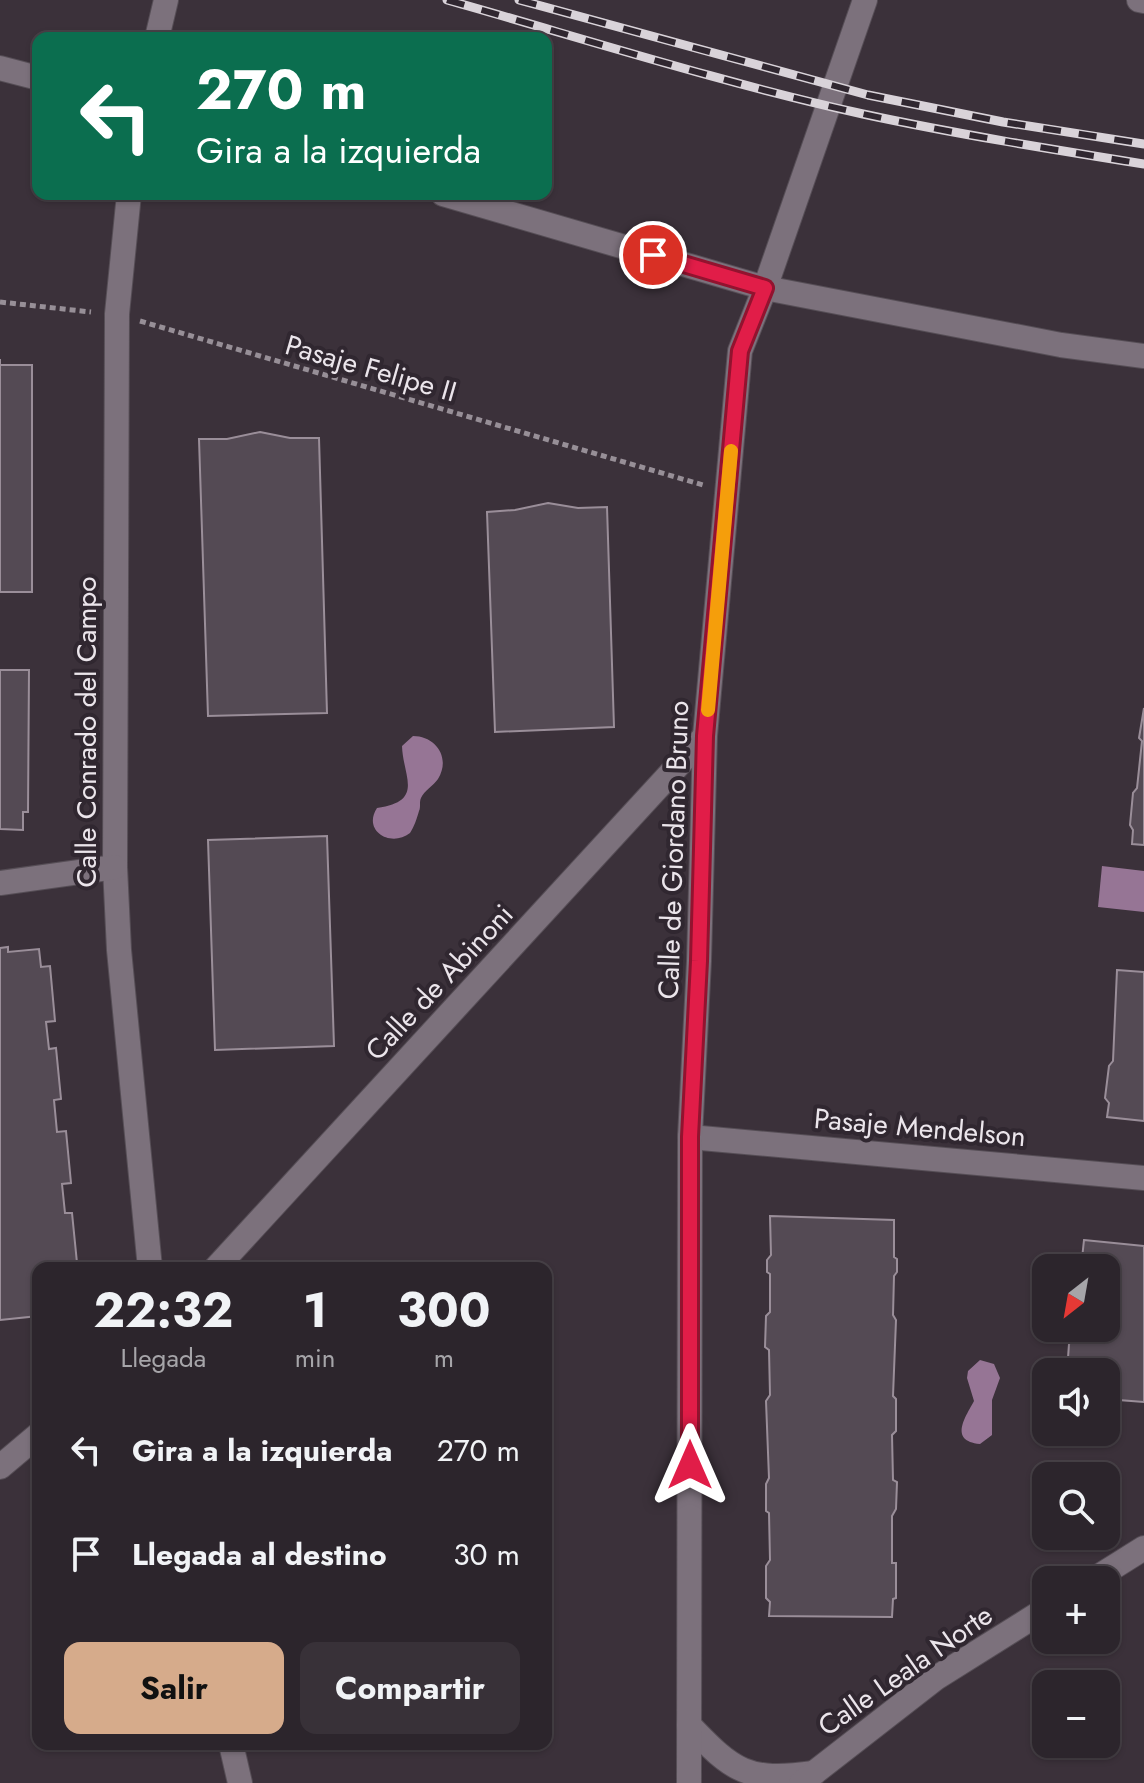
<!DOCTYPE html>
<html lang="es">
<head>
<meta charset="utf-8">
<style>
  body { margin:0; font-family:Jost,sans-serif; background:#383138; color:#f1f3f6; height:100vh; display:flex; flex-direction:column; font-size:30px; white-space:nowrap }
  * { box-sizing:border-box; margin:0 }
  p { font-size:26px; color:#a6a5a9 }
  .icon { flex:none; width:44px; height:44px; fill:none; stroke:currentColor; stroke-width:2; stroke-linecap:round; stroke-linejoin:round }
  .map { position:relative; flex:1; overflow:hidden }
  .details { position:absolute; left:32px; top:1262px; width:520px; height:488px; display:flex; flex-direction:column; background:#2c252c; border-radius:16px; box-shadow:0 2px 6px #0004,0 0 0 2px #484248 }
  .details>* { flex:none }
  .top-card { position:absolute; left:32px; top:32px; width:520px; height:168px; border-radius:16px; box-shadow:0 2px 6px #0004,0 0 0 2px #484248; background:#0b6e4f; color:#fff; overflow:hidden }
  .needle { width:52px; rotate:211deg }
  .tools { position:absolute; left:1032px; top:1254px; display:grid; gap:16px }
  .tools a { display:grid; place-items:center; width:88px; height:88px; border-radius:16px; background:#2c252c; box-shadow:0 2px 6px #0004,0 0 0 2px #484248; font-size:40px }
  .pin { position:absolute; display:grid; place-items:center; width:68px; height:68px; color:#fff; margin:-34px; border:4px solid #fff; border-radius:50%; box-shadow:0 2px 8px #0007 }
  .me { position:absolute; width:88px; margin:-44px; rotate:0deg; stroke-linejoin:round; filter:drop-shadow(0 0 6px #0008) }
  .turn { display:flex; align-items:center; gap:28px; height:168px; padding:0 32px; font-size:36px }
  .turn .icon { width:104px; height:104px; stroke-width:2.5 }
  .turn b { display:block; font-size:56px; line-height:68px }
  .eta { display:flex; justify-content:space-evenly; align-items:center; height:136px; text-align:center }
  .eta b { font-size:48px; font-weight:700; line-height:56px }
  .button { display:flex; gap:16px; margin-top:auto; padding:16px 32px }
  .button a { flex:1; height:92px; border-radius:16px; background:#d6ab8b; color:#111; font-size:32px; font-weight:700; line-height:92px; text-align:center }
  .button a+a { background:#383138; color:#f1f3f6 }
  ul { padding:0; list-style:none }
  li { display:flex; align-items:center; gap:24px; height:104px; padding:0 32px }
  li div { flex:1 }
  li b { display:block; font-size:30px }
  li em { font-style:normal }
  .map>svg:first-child { display:block }
</style>
</head>
<body>
<div class="map">
<svg width="1144" height="1783" viewBox="0 0 1144 1783">
  <rect width="100%" height="100%" fill="#3b313a"/>
  <g fill="#967595">
    <path d="M 413,736 C 436,736 451,758 438,779 C 433,786 424,791 421,798 C 419,802 421,807 419,811 C 417,818 414,827 410,833 C 391,848 362,831 377,808 C 425,801 403,777 402,746 Z"/>
    <path d="M 1102,866 L 1144,871 L 1144,912 L 1098,907 Z"/>
    <path d="M 980,1360 L 994,1364 L 1000,1378 L 992,1400 L 992,1435 L 980,1444 C 948,1441 966,1416 974,1401 L 967,1378 L 968,1371 Z"/>
  </g>
  <g fill="#544a54" stroke="#9a8e99" stroke-width="2">
    <path d="M 0,359 L 0,365 L 32,365 L 32,592 L 0,592 Z"/>
    <path d="M 260,432 L 290,438 L 319,438 L 327,713 L 208,716 L 199,439 L 227,439 Z"/>
    <path d="M 548,503 L 578,508 L 607,507 L 614,727 L 495,732 L 487,512 L 515,510 Z"/>
    <path d="M 0,670 L 29,670 L 28,812 L 23,812 L 23,830 L 0,829 Z"/>
    <path d="M 1144,708 L 1144,845 L 1132,844 L 1133,830 L 1130,825 L 1133,793 L 1137,788 L 1142,741 L 1139,738 Z"/>
    <path d="M 327,836 L 334,1046 L 215,1050 L 208,840 Z"/>
    <path d="M 8,947 L 8,952 L 39,949 L 41,967 L 50,966 L 55,1021 L 46,1022 L 49,1049 L 56,1048 L 61,1099 L 54,1100 L 57,1132 L 66,1131 L 71,1183 L 62,1184 L 65,1213 L 72,1213 L 77,1263 L 70,1264 L 70,1268 L 38,1268 L 38,1316 L 0,1320 L 0,948 Z"/>
    <path d="M 1117,970 L 1144,972 L 1144,1121 L 1107,1117 L 1109,1103 L 1105,1098 L 1109,1066 L 1113,1061 Z"/>
    <path d="M 770,1216 L 894,1220 L 894,1257 L 897,1259 L 897,1272 L 894,1276 L 893,1315 L 896,1320 L 893,1396 L 896,1399 L 896,1431 L 892,1435 L 893,1480 L 897,1482 L 896,1509 L 892,1516 L 892,1563 L 896,1563 L 896,1598 L 893,1599 L 892,1617 L 769,1616 L 770,1602 L 766,1598 L 766,1566 L 770,1560 L 769,1513 L 766,1511 L 766,1484 L 769,1478 L 766,1401 L 770,1395 L 769,1350 L 765,1347 L 766,1316 L 770,1312 L 770,1274 L 767,1272 L 767,1260 L 771,1255 Z"/>
    <path d="M 1084,1240 L 1144,1246 L 1144,1402 L 1106,1399 L 1106,1372 L 1067,1372 L 1069,1344 L 1074,1338 L 1075,1328 L 1106,1328 L 1106,1268 L 1081,1268 Z"/>
  </g>
  <g fill="none" stroke-linecap="round" stroke-linejoin="round">
    <defs>
      <g id="minor">
        <path d="M 1139,0 L 1144,1"/>
        <path d="M 157,38 L 166,0"/>
        <path d="M 0,68 L 38,78"/>
        <path d="M 129,194 L 117,314 L 115,867 L 119,950 L 150,1268"/>
        <path d="M 443,194 L 765,288 L 1061,345 L 1144,356"/>
        <path d="M 0,883 L 115,867"/>
        <path d="M 690,1137 L 1144,1178"/>
        <path d="M 216,1268 L 705,736"/>
        <path d="M 0,1467 L 38,1435"/>
        <path d="M 1093,1580 L 1144,1548"/>
        <path d="M 689,1725 C 734,1772 747,1782 814,1773"/>
        <path d="M 231,1744 L 240,1783"/>
        <path d="M 689,1783 L 690,1137 L 699,961 L 705,736 L 740,351 L 765,288 L 865,0"/>
        <path d="M 801,1783 L 936,1678 L 1046,1609"/>
      </g>
    </defs>
    <use href="#minor" stroke="#564e56" stroke-width="26"/>
    <g stroke="#978f97" stroke-width="5" stroke-dasharray="6 4" stroke-linecap="butt">
      <path d="M 0,302 L 91,312"/>
      <path d="M 140,321 L 703,485"/>
    </g>
    <use href="#minor" stroke="#7c717c" stroke-width="24"/>
    <defs>
      <g id="rail">
        <path d="M 447,0 C 585,39 723,83 863,114 C 956,134 1050,149 1144,164"/>
        <path d="M 519,0 L 868,95 L 1003,122 L 1144,144"/>
      </g>
    </defs>
    <use href="#rail" stroke="#d9d3d9" stroke-width="9"/>
    <use href="#rail" stroke="#302730" stroke-width="6" stroke-dasharray="18" stroke-linecap="butt"/>
  </g>
  <g fill="none" stroke-linecap="round" stroke-linejoin="round">
    <defs>
      <path id="route" d="M 653,255 L 765,288 L 740,351 L 705,736 L 699,961 L 690,1137 L 690,1465"/>
    </defs>
    <use href="#route" stroke="#92132f" stroke-width="20"/>
    <use href="#route" stroke="#e11d48" stroke-width="14"/>
    <path stroke="#f59e0b" stroke-width="14" d="M 708,710 L 731,451"/>
  </g>
  <g text-anchor="middle" stroke-width="8" stroke-linejoin="round" paint-order="stroke">
    <g font-size="28" fill="#ebe5eb" stroke="#302730">
      <text transform="translate(371 368) rotate(16)" y="10">Pasaje Felipe II</text>
      <text transform="translate(86 732) rotate(-90)" y="10">Calle Conrado del Campo</text>
      <text transform="translate(673 850) rotate(-88)" y="10">Calle de Giordano Bruno</text>
      <text transform="translate(439 982) rotate(-47)" y="10">Calle de Abinoni</text>
      <text transform="translate(920 1127) rotate(5)" y="10">Pasaje Mendelson</text>
      <text transform="translate(905 1670) rotate(-35)" y="10">Calle Leala Norte</text>
    </g>
  </g>
</svg>
<div class="tools">
<a><svg class="needle" viewBox="-14 -14 28 28"><path d="M0-13l5 13h-10z" fill="#e53935"/><path d="M0 13l5-13h-10z" fill="#a6a5a9"/></svg></a>
<a><svg class="icon" aria-label="sound" viewBox="0 0 24 24"><path d="M4 9h4l5-4v14l-5-4H4zM17 9q2 3 0 6"/></svg></a>
<a><svg class="icon" aria-label="search" viewBox="0 0 24 24"><circle cx="10" cy="10" r="6"/><path d="M15 15l6 6"/></svg></a>
<a>+</a>
<a>−</a>
</div>
<div class="pin" style="left:653px;top:255px;background:#d93025"><svg class="icon" aria-label="arrive" viewBox="0 0 24 24"><path d="M6 21V4h12l-3 4 3 4H6"/></svg></div>
<svg class="me" style="left:690px;top:1465px" viewBox="-20 -20 40 40"><path d="M0-17L14 15 0 8-14 15z" fill="#e11d48" stroke="#fff" stroke-width="4"/></svg>
<div class="top-card">
<div class="turn"><svg class="icon" aria-label="left" viewBox="0 0 24 24"><path d="M17 20v-9H6M10 6l-5 5 5 5"/></svg><div><b>270 m</b>Gira a la izquierda</div></div>
</div>
<section class="details">
<div class="eta">
<div><b>22:32</b><p>Llegada</p></div>
<div><b>1</b><p>min</p></div>
<div><b>300</b><p>m</p></div>
</div>
<ul>
<li><svg class="icon" aria-label="left" viewBox="0 0 24 24"><path d="M17 20v-9H6M10 6l-5 5 5 5"/></svg><div><b>Gira a la izquierda</b></div><em>270 m</em></li>
<li><svg class="icon" aria-label="arrive" viewBox="0 0 24 24"><path d="M6 21V4h12l-3 4 3 4H6"/></svg><div><b>Llegada al destino</b></div><em>30 m</em></li>
</ul>
<div class="button"><a>Salir</a><a>Compartir</a></div>
</section>
</div>
</body>
</html>
